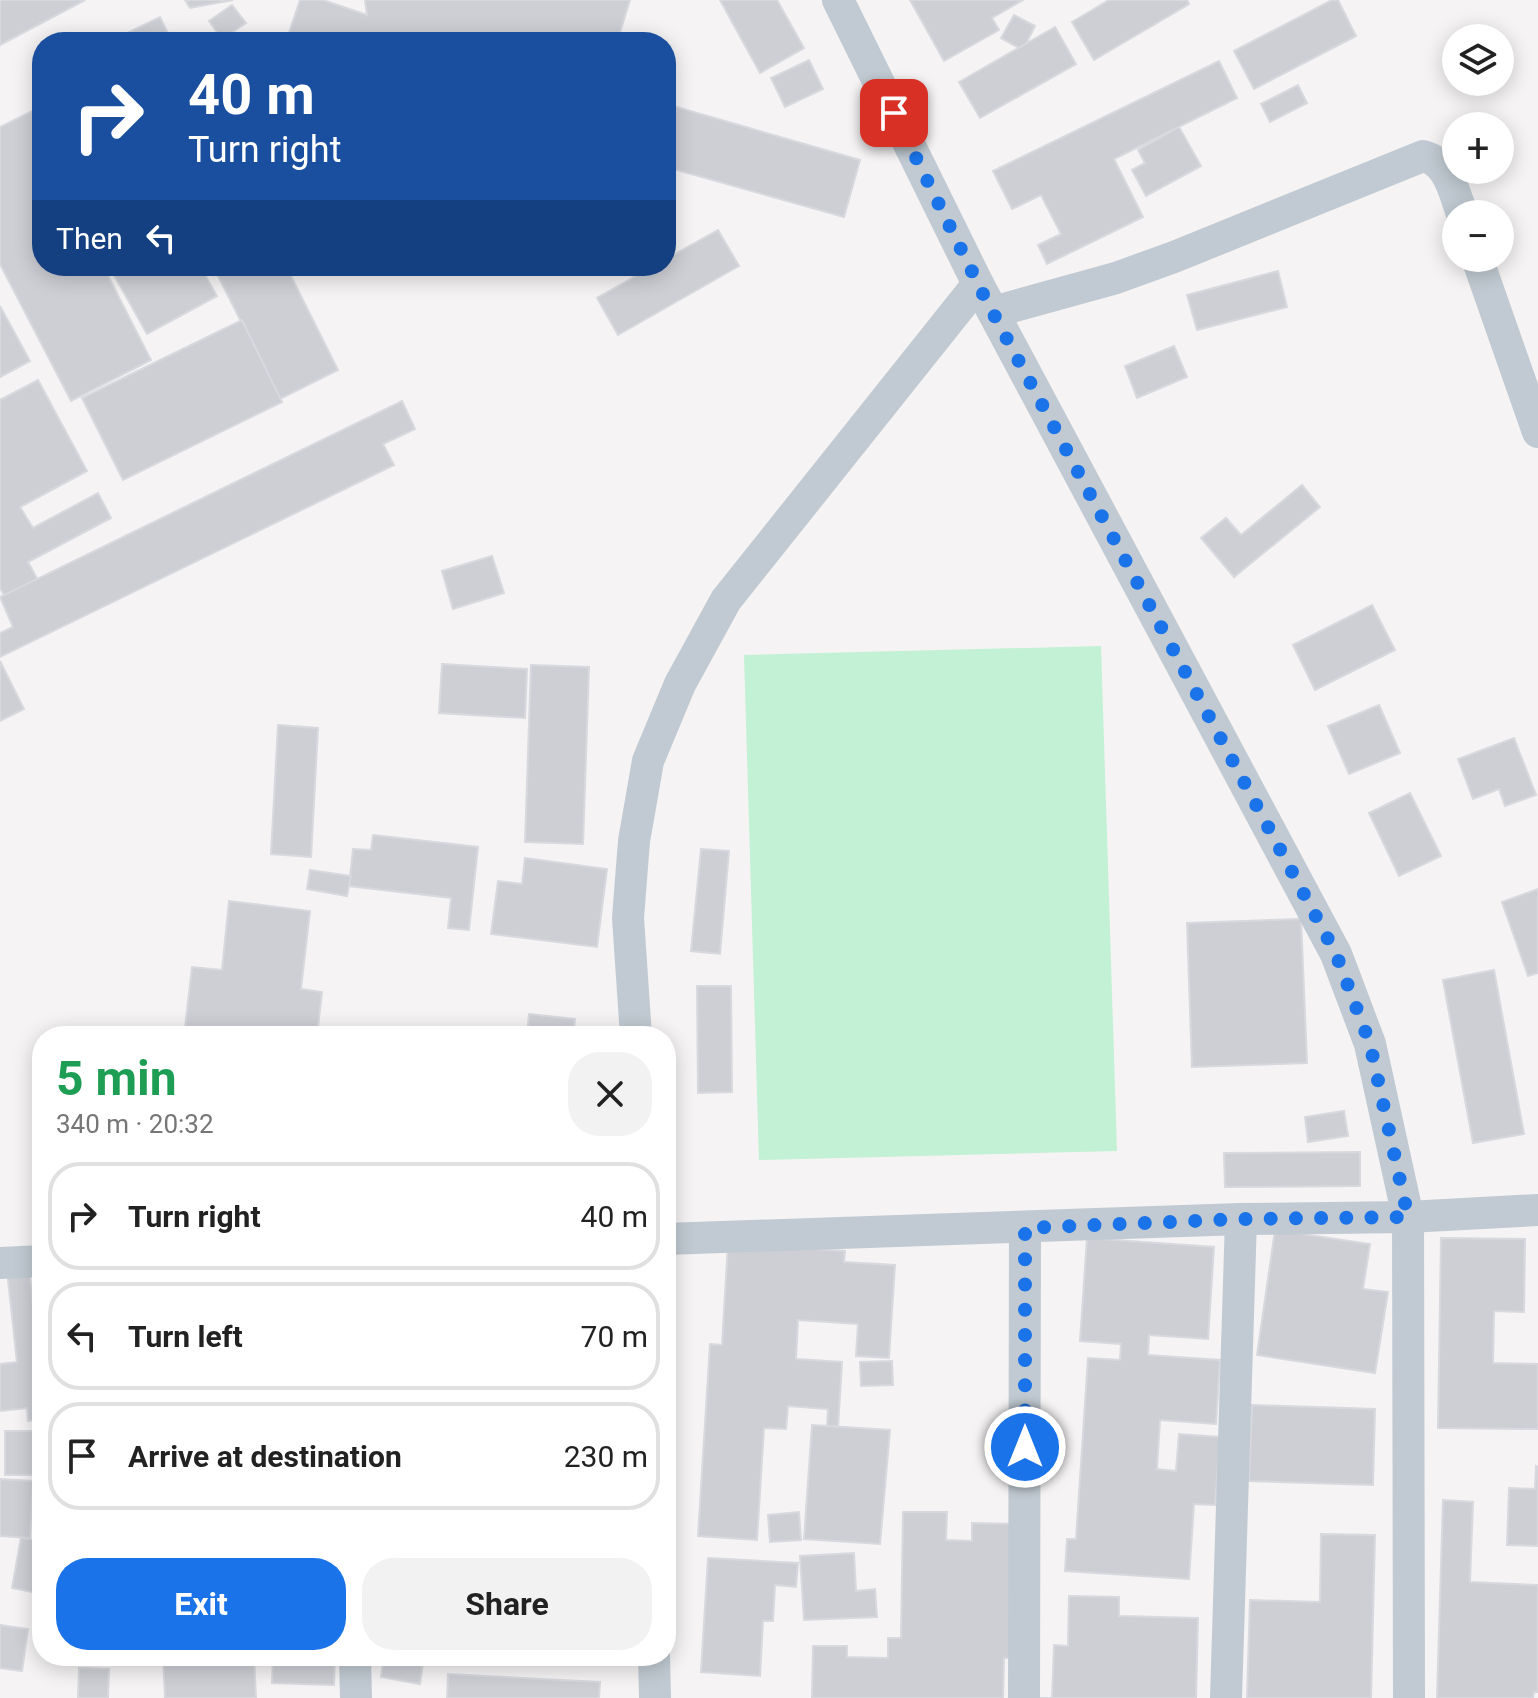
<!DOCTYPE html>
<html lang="en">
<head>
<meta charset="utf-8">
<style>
  body { margin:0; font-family:Roboto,sans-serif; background:#f2f2f2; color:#222; height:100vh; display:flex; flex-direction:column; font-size:30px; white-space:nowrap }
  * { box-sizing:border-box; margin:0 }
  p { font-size:26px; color:#767676 }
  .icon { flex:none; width:44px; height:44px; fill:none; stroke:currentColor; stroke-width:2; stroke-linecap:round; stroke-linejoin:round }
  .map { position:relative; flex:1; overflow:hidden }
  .sheet { position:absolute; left:32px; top:1026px; width:644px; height:640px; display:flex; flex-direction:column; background:#fff; border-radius:32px; box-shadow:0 4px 20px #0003 }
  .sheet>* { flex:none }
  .top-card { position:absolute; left:32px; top:32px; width:644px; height:244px; border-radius:32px; box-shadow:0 4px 20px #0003; background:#1a4fa0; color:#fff; overflow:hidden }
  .buttons { position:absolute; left:1442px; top:24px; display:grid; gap:16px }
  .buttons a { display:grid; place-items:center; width:72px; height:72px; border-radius:50%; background:#fff; box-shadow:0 4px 20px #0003; font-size:40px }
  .pin { position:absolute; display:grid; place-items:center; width:68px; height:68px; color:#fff; margin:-34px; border-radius:16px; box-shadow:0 4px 12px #0006 }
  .me { position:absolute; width:88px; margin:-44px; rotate:0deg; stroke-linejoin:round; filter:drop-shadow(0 0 6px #0008) }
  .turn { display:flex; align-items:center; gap:28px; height:168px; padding:0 24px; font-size:36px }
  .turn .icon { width:104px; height:104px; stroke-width:2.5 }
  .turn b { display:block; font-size:56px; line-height:68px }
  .then { display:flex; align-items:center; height:76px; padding:0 24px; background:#0003; gap:16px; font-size:30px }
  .round { display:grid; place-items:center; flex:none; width:84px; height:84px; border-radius:32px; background:#f2f2f2 }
  .overview { display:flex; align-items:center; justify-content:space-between; height:136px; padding:0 24px }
  h1 { font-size:48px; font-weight:700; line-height:60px; color:#1e9e55 }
  .primary-button { display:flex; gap:16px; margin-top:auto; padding:16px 24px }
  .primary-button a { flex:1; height:92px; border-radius:32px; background:#1a73e8; color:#fff; font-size:32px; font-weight:700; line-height:92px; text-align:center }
  .primary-button a+a { background:#f2f2f2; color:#222 }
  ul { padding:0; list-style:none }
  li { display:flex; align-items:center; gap:24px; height:108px; margin:0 16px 12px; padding:0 8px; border:4px solid #e0e0e0; border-radius:32px }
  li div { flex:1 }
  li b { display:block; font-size:30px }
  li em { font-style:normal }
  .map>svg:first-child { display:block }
</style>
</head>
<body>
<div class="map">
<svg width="1538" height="1698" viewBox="0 0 1538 1698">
  <rect width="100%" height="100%" fill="#f5f3f3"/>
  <path fill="#c3f1d5" d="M 1101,646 L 1117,1151 L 759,1160 L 744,655 Z"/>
  <g fill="#cdcfd5" stroke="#d7d9de" stroke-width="2">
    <path d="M 0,0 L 85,0 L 0,45 Z"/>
    <path d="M 185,0 L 233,0 L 190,8 Z"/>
    <path d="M 300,0 L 323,0 L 367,15 L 365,0 L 630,0 L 617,42 L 286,42 Z"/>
    <path d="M 720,0 L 777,0 L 804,48 L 760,73 Z"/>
    <path d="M 910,0 L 1023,0 L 992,18 L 999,30 L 944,61 Z"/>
    <path d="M 1109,0 L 1187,0 L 1189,4 L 1094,60 L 1072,22 Z"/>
    <path d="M 1332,0 L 1338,0 L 1356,36 L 1254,89 L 1234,51 Z"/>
    <path d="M 232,5 L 246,23 L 222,39 L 209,21 Z"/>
    <path d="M 1014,15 L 1035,26 L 1023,50 L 1001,38 Z"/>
    <path d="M 160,17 L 172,42 L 109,42 Z"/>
    <path d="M 1055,27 L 1076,64 L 980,118 L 959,82 Z"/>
    <path d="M 809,60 L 823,89 L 785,107 L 771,78 Z"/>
    <path d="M 1219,61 L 1237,98 L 1114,159 L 1143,217 L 1047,264 L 1038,245 L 1061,234 L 1041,195 L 1012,209 L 993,171 Z"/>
    <path d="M 1298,85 L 1307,103 L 1270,122 L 1261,104 Z"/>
    <path d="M 666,104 L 860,160 L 844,217 L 666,167 Z"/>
    <path d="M 42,106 L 42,266 L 103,266 L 151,360 L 71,401 L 0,264 L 0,127 Z"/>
    <path d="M 1179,127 L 1201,166 L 1146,196 L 1132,170 L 1145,163 L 1138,150 Z"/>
    <path d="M 718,230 L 739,266 L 618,335 L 597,298 L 654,266 L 666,266 L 666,259 Z"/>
    <path d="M 109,266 L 200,266 L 217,296 L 147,334 Z"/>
    <path d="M 213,266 L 286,266 L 338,370 L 280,399 Z"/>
    <path d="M 1278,271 L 1287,307 L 1197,330 L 1187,295 Z"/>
    <path d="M 0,306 L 30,361 L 0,377 Z"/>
    <path d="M 242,320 L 282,402 L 123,480 L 82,398 Z"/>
    <path d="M 1174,346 L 1187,377 L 1137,398 L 1125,366 Z"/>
    <path d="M 38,380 L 87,471 L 20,507 L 33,528 L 98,493 L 111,518 L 28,562 L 39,582 L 6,599 L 0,588 L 0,400 Z"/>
    <path d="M 402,401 L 415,429 L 383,444 L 394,465 L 0,657 L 0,633 L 13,627 L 0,597 Z"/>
    <path d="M 1302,485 L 1320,507 L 1234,577 L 1201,538 L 1226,518 L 1241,535 Z"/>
    <path d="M 492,556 L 504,593 L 453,609 L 442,571 Z"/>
    <path d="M 1372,605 L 1395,650 L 1315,690 L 1293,645 Z"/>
    <path d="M 0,661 L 24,709 L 0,721 Z"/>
    <path d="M 442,664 L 527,669 L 525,718 L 439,713 Z"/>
    <path d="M 531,665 L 589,667 L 583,844 L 525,842 Z"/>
    <path d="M 1379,705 L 1400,753 L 1349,774 L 1328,726 Z"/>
    <path d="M 278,725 L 318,728 L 311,857 L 271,854 Z"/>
    <path d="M 1514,738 L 1536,795 L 1505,806 L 1499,789 L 1473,799 L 1458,759 Z"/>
    <path d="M 1410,793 L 1441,856 L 1399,876 L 1369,813 Z"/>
    <path d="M 373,835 L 478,847 L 469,930 L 448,928 L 451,898 L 349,886 L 353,849 L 371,850 Z"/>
    <path d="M 701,849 L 729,851 L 720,954 L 691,951 Z"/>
    <path d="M 525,858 L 607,869 L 597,947 L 491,934 L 498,881 L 522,884 Z"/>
    <path d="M 310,870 L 351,876 L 347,896 L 307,889 Z"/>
    <path d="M 1538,889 L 1538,973 L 1528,976 L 1502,902 Z"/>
    <path d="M 229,901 L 310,911 L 301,989 L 322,992 L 317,1036 L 184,1036 L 192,967 L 222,970 Z"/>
    <path d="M 1301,919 L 1307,1063 L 1192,1067 L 1187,923 Z"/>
    <path d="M 1494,970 L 1524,1134 L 1473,1143 L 1443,980 Z"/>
    <path d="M 697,986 L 731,986 L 732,1092 L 698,1093 Z"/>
    <path d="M 529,1014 L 575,1019 L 573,1036 L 527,1036 Z"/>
    <path d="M 1344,1111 L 1348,1136 L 1308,1142 L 1305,1117 Z"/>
    <path d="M 1360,1152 L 1360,1186 L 1225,1187 L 1224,1153 Z"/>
    <path d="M 1275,1230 L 1370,1244 L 1363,1289 L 1388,1292 L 1375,1373 L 1257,1355 Z"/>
    <path d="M 1087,1238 L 1214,1247 L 1208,1339 L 1149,1335 L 1148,1355 L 1220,1360 L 1216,1424 L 1160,1420 L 1157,1469 L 1176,1471 L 1179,1434 L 1220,1437 L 1215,1505 L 1194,1504 L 1189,1579 L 1065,1571 L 1067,1539 L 1076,1539 L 1088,1358 L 1120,1360 L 1121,1344 L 1080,1341 Z"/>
    <path d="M 1441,1238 L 1525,1239 L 1524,1312 L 1494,1311 L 1493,1363 L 1538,1364 L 1538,1429 L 1438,1428 Z"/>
    <path d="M 728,1244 L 845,1251 L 844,1262 L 895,1265 L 889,1358 L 856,1356 L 858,1324 L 798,1320 L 796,1359 L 842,1362 L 838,1428 L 827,1427 L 828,1409 L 788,1406 L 786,1429 L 764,1428 L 757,1540 L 698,1536 L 710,1344 L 722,1345 Z"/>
    <path d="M 29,1269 L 33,1306 L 42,1305 L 42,1419 L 28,1421 L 27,1408 L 0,1411 L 0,1364 L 17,1362 L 7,1271 Z"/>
    <path d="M 892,1361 L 893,1385 L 861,1386 L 860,1362 Z"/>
    <path d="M 1252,1405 L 1375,1409 L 1373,1485 L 1249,1481 Z"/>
    <path d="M 812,1425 L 890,1430 L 880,1544 L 804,1539 Z"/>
    <path d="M 5,1431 L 42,1431 L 42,1512 L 33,1512 L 33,1475 L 5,1475 Z"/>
    <path d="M 1536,1466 L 1538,1467 L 1538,1546 L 1507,1545 L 1509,1488 L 1535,1489 Z"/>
    <path d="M 0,1479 L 33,1481 L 30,1538 L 0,1536 Z"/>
    <path d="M 1443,1500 L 1473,1502 L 1470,1582 L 1538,1585 L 1538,1692 L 1534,1692 L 1533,1698 L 1437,1698 Z"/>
    <path d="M 799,1512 L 801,1540 L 770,1542 L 768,1515 Z"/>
    <path d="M 903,1512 L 947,1512 L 946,1540 L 972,1541 L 972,1523 L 1022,1524 L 1020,1658 L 1004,1658 L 1003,1698 L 812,1698 L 813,1646 L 847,1646 L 847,1657 L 888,1658 L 888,1638 L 901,1638 Z"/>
    <path d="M 1321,1534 L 1375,1535 L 1371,1698 L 1247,1698 L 1250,1600 L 1320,1602 Z"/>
    <path d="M 21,1538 L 42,1541 L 42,1594 L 12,1588 Z"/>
    <path d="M 854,1553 L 856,1591 L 875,1589 L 877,1617 L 804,1620 L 800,1556 Z"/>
    <path d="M 708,1558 L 798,1563 L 796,1587 L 775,1585 L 773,1621 L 763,1621 L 760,1676 L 701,1672 Z"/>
    <path d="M 1069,1596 L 1119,1597 L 1119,1616 L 1198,1618 L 1196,1698 L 1034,1698 L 1052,1698 L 1054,1645 L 1068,1646 Z"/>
    <path d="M 0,1625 L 28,1629 L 22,1671 L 0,1668 Z"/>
    <path d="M 163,1656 L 254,1656 L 256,1698 L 165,1698 Z"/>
    <path d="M 273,1656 L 335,1656 L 334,1685 L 272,1683 Z"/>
    <path d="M 384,1656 L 423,1663 L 420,1684 L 381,1677 Z"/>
    <path d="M 79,1668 L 109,1669 L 108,1698 L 78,1698 Z"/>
    <path d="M 448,1674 L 600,1682 L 599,1698 L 447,1698 Z"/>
  </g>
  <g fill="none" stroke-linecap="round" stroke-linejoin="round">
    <g stroke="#c1cad2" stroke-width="32">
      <path d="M 838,0 L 978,284 L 1336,954 L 1370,1044 L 1408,1217 L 1409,1698"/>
      <path d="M 1477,258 L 1538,432"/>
      <path d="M 993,312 L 1116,278 L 1174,257 L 1423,156 C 1449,162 1454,192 1462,214"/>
      <path d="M 636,1036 L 628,918 L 634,841 L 648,761 L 680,684 L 726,600 L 978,284"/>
      <path d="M 666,1239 L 1241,1219 L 1408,1217 L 1538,1210"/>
      <path d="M 0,1263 L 42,1261"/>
      <path d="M 355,1656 L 356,1698"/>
      <path d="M 654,1656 L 655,1698"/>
      <path d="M 1024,1698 L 1025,1228"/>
      <path d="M 1226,1698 L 1241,1219"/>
    </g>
  </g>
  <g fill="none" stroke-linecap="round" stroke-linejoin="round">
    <path stroke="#1a73e8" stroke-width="14" stroke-dasharray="0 25.2" d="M 894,113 L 985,298 L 1336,954 L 1370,1044 L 1408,1217 L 1241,1219 L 1025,1228 L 1025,1447"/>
  </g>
</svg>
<div class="buttons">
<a><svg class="icon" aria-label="layers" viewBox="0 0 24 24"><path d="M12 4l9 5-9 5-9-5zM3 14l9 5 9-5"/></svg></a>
<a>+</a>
<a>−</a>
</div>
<div class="pin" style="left:894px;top:113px;background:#d93025"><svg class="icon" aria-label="arrive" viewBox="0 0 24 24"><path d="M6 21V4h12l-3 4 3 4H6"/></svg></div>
<svg class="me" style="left:1025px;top:1447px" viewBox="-20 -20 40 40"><circle r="17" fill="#1a73e8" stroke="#fff" stroke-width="3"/><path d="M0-11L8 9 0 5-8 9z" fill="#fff"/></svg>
<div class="top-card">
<div class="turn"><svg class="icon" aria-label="right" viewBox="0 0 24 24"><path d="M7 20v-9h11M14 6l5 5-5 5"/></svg><div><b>40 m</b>Turn right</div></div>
<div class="then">Then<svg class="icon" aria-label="left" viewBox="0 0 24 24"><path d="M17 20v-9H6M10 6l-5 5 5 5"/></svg></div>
</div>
<section class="sheet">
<div class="overview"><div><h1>5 min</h1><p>340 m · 20:32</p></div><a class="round"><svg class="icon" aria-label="close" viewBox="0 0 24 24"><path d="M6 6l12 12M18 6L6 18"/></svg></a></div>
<ul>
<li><svg class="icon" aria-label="right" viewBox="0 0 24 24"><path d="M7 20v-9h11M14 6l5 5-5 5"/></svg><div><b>Turn right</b></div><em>40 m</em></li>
<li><svg class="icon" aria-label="left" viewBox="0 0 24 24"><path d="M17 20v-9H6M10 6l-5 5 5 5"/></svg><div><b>Turn left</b></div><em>70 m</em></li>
<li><svg class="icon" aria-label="arrive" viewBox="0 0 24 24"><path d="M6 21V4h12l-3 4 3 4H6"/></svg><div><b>Arrive at destination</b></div><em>230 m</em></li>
</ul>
<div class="primary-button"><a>Exit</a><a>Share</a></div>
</section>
</div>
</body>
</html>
